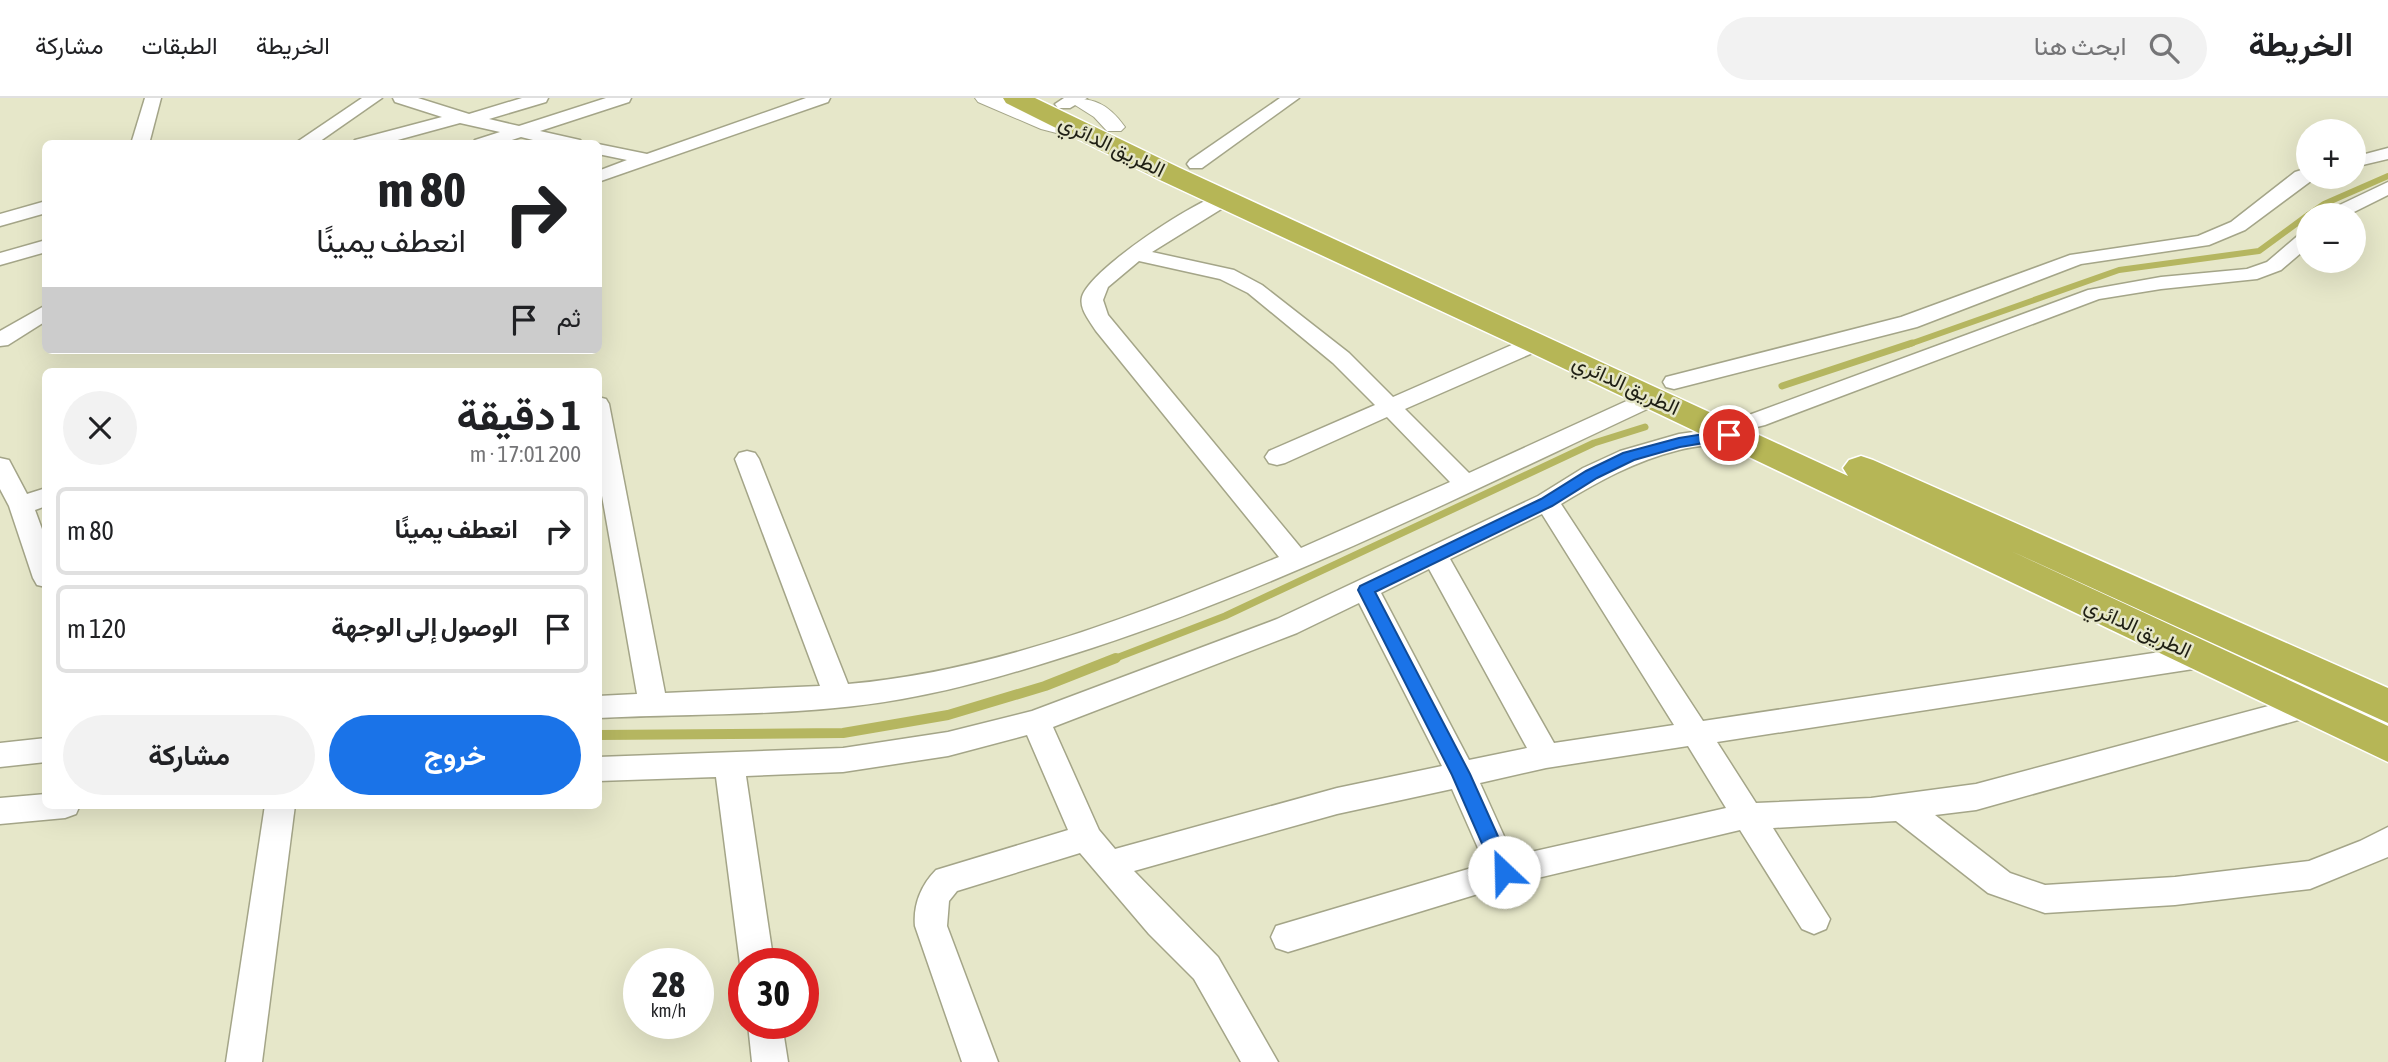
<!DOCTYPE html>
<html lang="ar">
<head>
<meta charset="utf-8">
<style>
  body { margin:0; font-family:"Asap Condensed",Vazirmatn,sans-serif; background:#f2f2f2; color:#202124; direction:rtl; height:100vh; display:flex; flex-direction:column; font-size:26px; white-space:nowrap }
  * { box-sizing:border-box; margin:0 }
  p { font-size:23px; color:#757577 }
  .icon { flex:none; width:38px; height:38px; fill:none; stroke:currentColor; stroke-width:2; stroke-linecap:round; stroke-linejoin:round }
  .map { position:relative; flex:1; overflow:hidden; direction:ltr }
  .sheet { position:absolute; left:42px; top:270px; width:560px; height:441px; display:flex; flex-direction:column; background:#fff; border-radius:10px; box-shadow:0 7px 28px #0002; direction:rtl }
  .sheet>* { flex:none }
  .hud { position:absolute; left:42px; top:42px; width:560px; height:214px; border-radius:10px; box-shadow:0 7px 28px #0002; direction:rtl; background:#fff; color:#202124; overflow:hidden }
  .controls { position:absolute; left:2296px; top:21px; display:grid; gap:14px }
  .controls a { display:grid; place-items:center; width:70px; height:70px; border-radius:50%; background:#fff; box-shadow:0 7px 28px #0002; font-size:35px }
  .speed { position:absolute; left:623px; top:850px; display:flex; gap:14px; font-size:35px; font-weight:700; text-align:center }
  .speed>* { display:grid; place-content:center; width:91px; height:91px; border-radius:50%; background:#fff; box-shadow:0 7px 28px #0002; line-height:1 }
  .speed small { font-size:18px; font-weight:400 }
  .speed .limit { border:10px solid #d22; background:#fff; color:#111 }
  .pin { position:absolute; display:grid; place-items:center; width:60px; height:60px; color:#fff; margin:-30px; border:4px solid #fff; border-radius:50%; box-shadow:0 2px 7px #0007 }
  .me { position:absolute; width:77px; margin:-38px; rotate:336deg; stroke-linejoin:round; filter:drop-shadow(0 0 5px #0008) }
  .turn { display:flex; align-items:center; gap:24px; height:147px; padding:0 21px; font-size:32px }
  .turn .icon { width:91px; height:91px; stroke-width:2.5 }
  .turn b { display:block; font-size:49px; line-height:60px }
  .then { display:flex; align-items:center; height:66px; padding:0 21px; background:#0003; gap:14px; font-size:26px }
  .round { display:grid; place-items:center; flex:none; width:74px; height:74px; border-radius:37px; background:#f2f2f2 }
  .overview { display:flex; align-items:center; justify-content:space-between; height:119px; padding:0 21px }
  h1 { font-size:42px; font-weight:700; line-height:52px }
  .button { display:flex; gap:14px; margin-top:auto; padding:14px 21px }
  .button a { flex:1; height:80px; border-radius:42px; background:#1a73e8; color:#fff; font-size:28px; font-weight:700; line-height:80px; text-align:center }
  .button a+a { background:#f2f2f2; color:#202124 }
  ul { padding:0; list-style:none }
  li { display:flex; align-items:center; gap:21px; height:88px; margin:0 14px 10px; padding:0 7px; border:4px solid #e0e0e0; border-radius:10px }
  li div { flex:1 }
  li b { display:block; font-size:26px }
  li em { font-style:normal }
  header { display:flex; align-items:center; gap:42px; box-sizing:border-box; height:98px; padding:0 35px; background:#fff; border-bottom:2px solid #e0e0e0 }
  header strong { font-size:33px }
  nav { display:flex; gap:38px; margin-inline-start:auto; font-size:24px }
  .search { width:490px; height:63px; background:#f2f2f2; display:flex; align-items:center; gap:18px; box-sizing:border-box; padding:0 24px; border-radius:38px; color:#757577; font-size:26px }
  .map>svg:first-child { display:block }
</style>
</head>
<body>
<header>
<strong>الخريطة</strong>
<div class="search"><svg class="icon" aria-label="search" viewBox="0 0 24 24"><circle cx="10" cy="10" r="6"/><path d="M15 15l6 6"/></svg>ابحث هنا</div>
<nav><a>الخريطة</a><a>الطبقات</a><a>مشاركة</a></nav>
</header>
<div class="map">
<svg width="2388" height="964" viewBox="0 0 2388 964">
  <rect width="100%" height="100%" fill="#e6e7c9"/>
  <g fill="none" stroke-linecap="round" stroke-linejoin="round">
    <g stroke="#b5b660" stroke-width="6">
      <path d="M 2308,117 L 2324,106 L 2388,78"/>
      <path d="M 1907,247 L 2119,172 L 2259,153 L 2308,117"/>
    </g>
    <g stroke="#b5b660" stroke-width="7">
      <path d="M 1782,288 L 1912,245"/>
      <path d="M 1111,562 L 1225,518 L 1594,345 L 1645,329"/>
    </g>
    <path stroke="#b5b660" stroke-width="10" d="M 598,637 L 843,635 L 948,617 L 1045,588 L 1116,560"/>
    <defs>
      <g id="minor">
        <path d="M 145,0 L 161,0 L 149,46 L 131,46 Z"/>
        <path d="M 362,0 L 382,0 L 316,46 L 294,46 Z"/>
        <path d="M 393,0 L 418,0 L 469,16 L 522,0 L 548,0 L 546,4 L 489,21 L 519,28 L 606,0 L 631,0 L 629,4 L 540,33 L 580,42 L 583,46 L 549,46 L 521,39 L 500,46 L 472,46 L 475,42 L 500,34 L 460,25 L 383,46 L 352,46 L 355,42 L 442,19 L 395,4 Z"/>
        <path d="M 806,0 L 830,0 L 828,4 L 598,84 L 598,73 L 627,62 L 598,56 L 598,46 L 647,56 Z"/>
        <path d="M 1064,0 L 1087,0 L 1070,10 L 1058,10 L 1055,6 Z"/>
        <path d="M 1280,0 L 1299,0 L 1202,70 L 1190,70 L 1187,66 L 1190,62 Z"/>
        <path d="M 2388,50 L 2388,61 L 2354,69 L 2354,59 Z"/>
        <path d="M 2308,70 L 2308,79 L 2315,80 L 2245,132 L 2209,147 L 2081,166 L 1917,229 L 1674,291 L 1666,289 L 1663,284 L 1666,279 L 1901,219 L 2070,157 L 2198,138 L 2231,124 L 2295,74 Z"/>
        <path d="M 2388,84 L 2388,97 L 2348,117 L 2324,117 L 2327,113 Z"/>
        <path d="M 1224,95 L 1231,97 L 1233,101 L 1231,105 L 1152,154 L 1234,172 L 1262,187 L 1349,255 L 1393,299 L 1528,240 L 1544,240 L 1547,245 L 1544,250 L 1405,311 L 1469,375 L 1644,295 L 1660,295 L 1663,300 L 1660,305 C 1473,392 1288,486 1092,550 C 1030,570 966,590 902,601 C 802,619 699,615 598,620 L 598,598 L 637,596 L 598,375 L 598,299 L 606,301 L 609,306 L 665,595 L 820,588 L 735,361 L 739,355 L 747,353 L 755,355 L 759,361 L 848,586 C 997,573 1142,515 1279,459 L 1096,233 C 1090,223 1079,211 1082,199 C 1090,171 1196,102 1224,95 ZM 1139,163 L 1220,181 L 1248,195 L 1333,265 L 1375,307 L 1269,353 L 1265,359 L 1269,365 L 1277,367 L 1285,365 L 1387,319 L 1450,384 L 1301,450 L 1108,217 L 1103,202 L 1108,189 Z"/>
        <path d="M 46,103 L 46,115 L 0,128 L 0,116 Z"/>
        <path d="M 2308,133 L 2308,149 L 2281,172 L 2257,181 L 2161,191 L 2099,201 L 1765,327 L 1757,329 L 1749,327 L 1745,322 L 1749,317 L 2088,192 L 2161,179 L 2247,171 L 2267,164 L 2301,135 Z"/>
        <path d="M 46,142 L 46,154 L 0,167 L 0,155 Z"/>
        <path d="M 46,207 L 46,223 L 8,247 L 0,248 L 0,233 Z"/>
        <path d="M 1729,329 L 1737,332 L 1741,337 L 1737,342 C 1718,347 1698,347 1679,352 C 1635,363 1599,383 1561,406 L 1703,623 L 2200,548 L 2210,552 L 2214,559 L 2210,566 L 2200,570 L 1717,644 L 1756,705 L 1871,700 L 1976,686 L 2306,598 L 2316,601 L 2320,609 L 2316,617 L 1976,712 L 1935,717 L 2010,775 L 2045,787 L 2175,779 L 2309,763 L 2360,743 L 2388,729 L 2388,759 L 2310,791 L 2175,807 L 2045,815 L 1988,795 L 1896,723 L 1773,730 L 1830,821 L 1826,831 L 1814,836 L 1802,831 L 1740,732 L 1504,788 L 1288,854 L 1276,850 L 1271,839 L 1276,828 L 1485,766 L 1452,691 L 1337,716 L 1134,773 L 1218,859 L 1278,964 L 1241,964 L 1194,881 L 1149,836 L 1080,755 L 957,793 L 949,803 L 947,828 L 998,964 L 962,964 L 915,828 C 913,807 921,787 936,772 L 1068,732 L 1027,637 L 948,658 L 843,674 L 746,678 L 774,866 L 744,866 L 744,874 L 740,866 L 716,679 L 598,683 L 598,659 L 843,650 L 948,634 L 1032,613 L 1277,521 L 1538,398 L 1583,370 L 1620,353 L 1679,336 ZM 1542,416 L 1674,627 L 1554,645 L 1450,461 ZM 1429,471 L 1527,650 L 1469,662 L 1381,495 ZM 1359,505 L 1442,668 L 1337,690 L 1115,751 L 1099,732 L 1053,629 L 1297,535 ZM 1688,648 L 1726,710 L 1513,758 L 1480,685 L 1546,670 Z"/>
        <path d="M 0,360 L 9,362 L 27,396 L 46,390 L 46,408 L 35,412 L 46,442 L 46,489 L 37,487 L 33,480 L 9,408 L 0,391 Z"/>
        <path d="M 46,640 L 46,664 L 0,669 L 0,645 Z"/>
        <path d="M 46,696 L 46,707 L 80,707 L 76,716 L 65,720 L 0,726 L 0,700 Z"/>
        <path d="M 265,707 L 295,707 L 262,964 L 226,964 Z"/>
        <path d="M 748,926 L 782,926 L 788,964 L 752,964 Z"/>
      </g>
      <g id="tertiary">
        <path d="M 975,0 L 1002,0 L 1055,23 L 1103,34 L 1106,39 L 1103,44 L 1095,45 L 1041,31 L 978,4 Z"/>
        <path d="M 1064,0 C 1093,0 1107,4 1125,29 L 1121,33 L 1107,33 L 1094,19 Z"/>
      </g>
      <path id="trunk" d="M 1003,0 L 1035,0 L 1180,70 L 1848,378 L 1843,370 L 1849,362 L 1861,358 L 1873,362 L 2388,590 L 2388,625 L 2011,453 L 2388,628 L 2388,664 L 1525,252 L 1160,82 L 1006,5 Z"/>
    </defs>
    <use href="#minor" stroke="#a4a588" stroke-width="3"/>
    <use href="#tertiary" stroke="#a4a588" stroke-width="2"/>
    <use href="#trunk" stroke="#fff" stroke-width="3"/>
    <use href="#minor" fill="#fff" fill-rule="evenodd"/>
    <use href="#tertiary" fill="#fff" fill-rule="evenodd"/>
    <use href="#trunk" fill="#b6b656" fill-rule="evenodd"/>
  </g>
  <path fill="#1a73e8" stroke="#114b97" stroke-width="2" d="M 1729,332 L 1736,337 L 1734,340 L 1680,349 L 1634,362 L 1597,380 L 1552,408 L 1375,494 L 1470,676 L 1514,774 L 1511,780 L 1504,782 L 1497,780 L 1452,677 L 1358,492 L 1360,488 L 1541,401 L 1586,373 L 1623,355 L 1679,340 Z"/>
  <g text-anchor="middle" stroke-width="5" stroke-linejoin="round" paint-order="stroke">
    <g font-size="21" fill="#1f1f14" stroke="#e6e7c9">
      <text transform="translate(1112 48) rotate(26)" y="7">الطريق الدائري</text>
      <text transform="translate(1626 287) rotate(25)" y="7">الطريق الدائري</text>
      <text transform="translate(2138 530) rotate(25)" y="7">الطريق الدائري</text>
    </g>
  </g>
</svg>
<div class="controls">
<a>+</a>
<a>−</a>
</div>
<div class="speed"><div>28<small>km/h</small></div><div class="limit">30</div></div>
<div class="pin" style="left:1729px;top:337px;background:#d93025"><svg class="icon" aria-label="arrive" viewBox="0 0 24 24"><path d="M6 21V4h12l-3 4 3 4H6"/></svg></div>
<svg class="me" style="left:1504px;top:774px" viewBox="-20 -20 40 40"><circle r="19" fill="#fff"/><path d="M0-13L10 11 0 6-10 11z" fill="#1a73e8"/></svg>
<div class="hud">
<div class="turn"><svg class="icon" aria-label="right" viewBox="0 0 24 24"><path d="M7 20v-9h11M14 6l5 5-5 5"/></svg><div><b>80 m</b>انعطف يمينًا</div></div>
<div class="then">ثم<svg class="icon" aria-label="arrive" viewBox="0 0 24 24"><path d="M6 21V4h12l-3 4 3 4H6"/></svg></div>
</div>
<section class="sheet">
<div class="overview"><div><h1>1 دقيقة</h1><p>200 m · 17:01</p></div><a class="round"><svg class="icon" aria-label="close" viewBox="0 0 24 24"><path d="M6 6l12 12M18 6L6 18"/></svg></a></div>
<ul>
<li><svg class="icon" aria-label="right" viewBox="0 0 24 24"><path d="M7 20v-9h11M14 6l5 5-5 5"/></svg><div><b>انعطف يمينًا</b></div><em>80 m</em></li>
<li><svg class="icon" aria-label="arrive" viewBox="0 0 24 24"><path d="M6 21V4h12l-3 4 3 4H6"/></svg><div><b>الوصول إلى الوجهة</b></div><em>120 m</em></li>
</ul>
<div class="button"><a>خروج</a><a>مشاركة</a></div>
</section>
</div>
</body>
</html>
